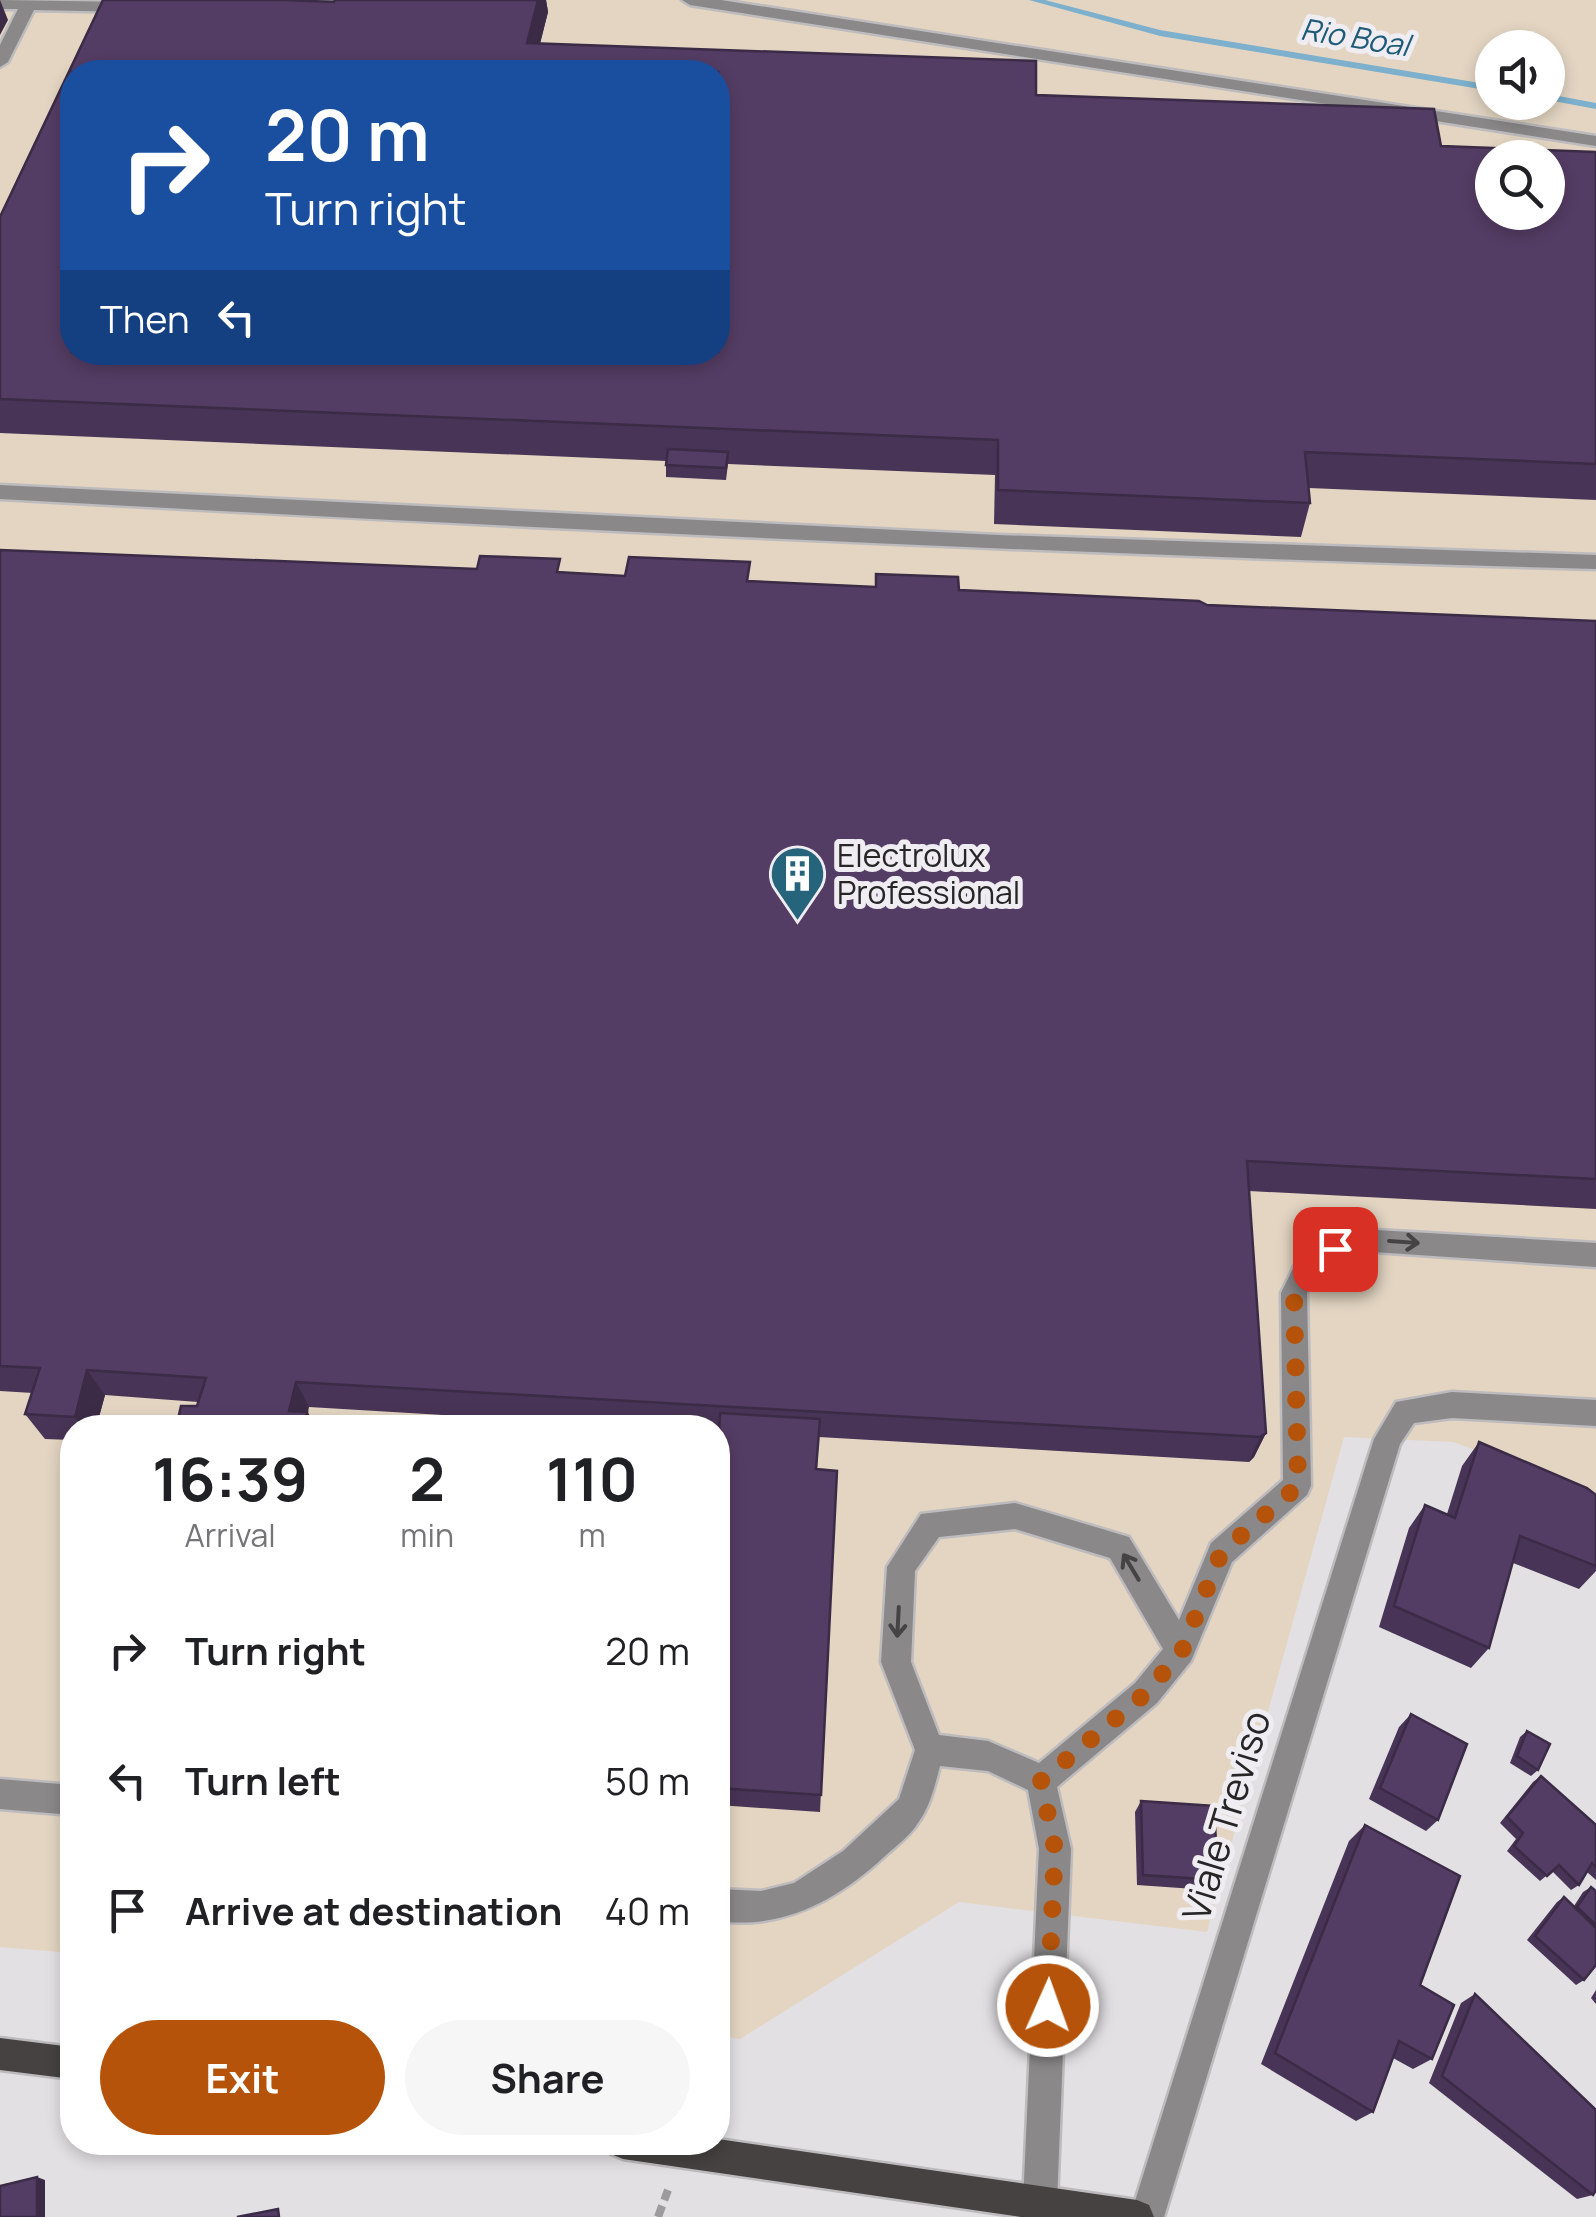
<!DOCTYPE html>
<html lang="en">
<head>
<meta charset="utf-8">
<style>
  body { margin:0; font-family:Manrope,sans-serif; background:#f6f6f6; color:#202124; height:100vh; display:flex; flex-direction:column; font-size:38px; white-space:nowrap }
  * { box-sizing:border-box; margin:0 }
  p { font-size:32px; color:#757577 }
  .icon { flex:none; width:55px; height:55px; fill:none; stroke:currentColor; stroke-width:2; stroke-linecap:round; stroke-linejoin:round }
  .map { position:relative; flex:1; overflow:hidden }
  .panel { position:absolute; left:60px; top:1415px; width:670px; height:740px; display:flex; flex-direction:column; background:#fff; border-radius:40px; box-shadow:0 5px 15px #0003 }
  .panel>* { flex:none }
  .banner { position:absolute; left:60px; top:60px; width:670px; height:305px; border-radius:40px; box-shadow:0 5px 15px #0003; background:#1a4fa0; color:#fff; overflow:hidden }
  .tools { position:absolute; left:1475px; top:30px; display:grid; gap:20px }
  .tools a { display:grid; place-items:center; width:90px; height:90px; border-radius:50%; background:#fff; box-shadow:0 5px 15px #0003; font-size:50px }
  .pin { position:absolute; display:grid; place-items:center; width:85px; height:85px; color:#fff; margin:-42px; border-radius:20px; box-shadow:0 5px 15px #0006 }
  .me { position:absolute; width:110px; margin:-55px; rotate:2deg; stroke-linejoin:round; filter:drop-shadow(0 0 8px #0008) }
  .turn { display:flex; align-items:center; gap:35px; height:210px; padding:0 40px; font-size:45px }
  .turn .icon { width:130px; height:130px; stroke-width:2.5 }
  .turn b { display:block; font-size:70px; line-height:85px }
  .then { display:flex; align-items:center; height:95px; padding:0 40px; background:#0003; gap:20px; font-size:38px }
  .eta { display:flex; justify-content:space-evenly; align-items:center; height:170px; text-align:center }
  .eta b { font-size:60px; font-weight:700; line-height:70px }
  .primary-button { display:flex; gap:20px; margin-top:auto; padding:20px 40px }
  .primary-button a { flex:1; height:115px; border-radius:60px; background:#b45309; color:#fff; font-size:40px; font-weight:700; line-height:115px; text-align:center }
  .primary-button a+a { background:#f6f6f6; color:#202124 }
  ul { padding:0; list-style:none }
  li { display:flex; align-items:center; gap:30px; height:130px; padding:0 40px }
  li div { flex:1 }
  li b { display:block; font-size:38px }
  li em { font-style:normal }
  .map>svg:first-child { display:block }
</style>
</head>
<body>
<div class="map">
<svg width="1596" height="2217" viewBox="0 0 1596 2217">
  <rect width="100%" height="100%" fill="#e2e0e3"/>
  <path fill="#e3d5c2" fill-rule="evenodd" d="M 0,0 L 1596,0 L 1596,1516 L 1541,1474 L 1453,1442 L 1344,1437 L 1207,1932 L 959,1902 L 740,2039 L 718,2036 L 718,1428 L 72,1428 L 72,1953 L 0,1947 ZM 1492,48 L 1548,48 L 1548,102 L 1492,102 ZM 72,72 L 718,72 L 718,352 L 72,352 ZM 1492,158 L 1548,158 L 1548,212 L 1492,212 Z"/>
  <g fill="none" stroke-linecap="round" stroke-linejoin="round">
    <g fill="#7cb0cc" fill-rule="evenodd">
      <path d="M 1029,0 L 1045,0 L 1160,30 L 1492,85 L 1492,91 L 1160,36 Z"/>
      <path d="M 1548,94 L 1596,103 L 1596,109 L 1548,100 Z"/>
    </g>
    <defs>
      <g id="minor">
        <path d="M 0,0 L 130,2 L 138,7 L 130,12 L 34,10 L 8,62 L 0,67 L 0,45 L 18,9 L 0,9 Z"/>
        <path d="M 287,0 L 342,0 C 329,8 295,12 282,4 Z"/>
        <path d="M 682,0 L 721,0 L 1596,136 L 1596,146 L 690,5 Z"/>
        <path d="M 0,485 L 998,535 L 1596,555 L 1596,569 C 1064,555 532,528 0,499 Z"/>
        <path d="M 1359,1229 L 1596,1243 L 1596,1267 L 1359,1251 L 1320,1266 L 1307,1293 L 1311,1486 L 1307,1495 L 1232,1562 L 1191,1661 L 1157,1703 L 1057,1787 L 1071,1849 L 1057,2203 L 1052,2215 L 1033,2217 L 1023,2203 L 1039,1849 L 1028,1790 L 988,1771 L 940,1766 C 935,1785 930,1807 918,1823 C 910,1836 896,1846 885,1856 C 838,1900 783,1930 718,1921 L 718,1889 L 761,1891 L 794,1883 L 843,1851 L 899,1799 L 915,1750 L 881,1662 L 887,1567 L 921,1514 L 1015,1503 L 1129,1537 L 1179,1620 L 1211,1543 L 1283,1480 L 1281,1293 L 1302,1250 ZM 1015,1529 L 1110,1558 L 1163,1649 L 1135,1683 L 1039,1763 L 988,1741 L 939,1735 L 911,1662 L 915,1571 L 939,1537 Z"/>
        <path d="M 1452,1392 L 1596,1400 L 1596,1426 L 1452,1418 L 1414,1423 L 1400,1444 L 1164,2217 L 1130,2217 L 1374,1439 L 1396,1402 Z"/>
        <path d="M 0,1779 L 72,1785 L 72,1815 L 0,1809 Z"/>
      </g>
      <g id="major">
        <path d="M 0,2038 L 72,2047 L 72,2079 L 0,2070 Z"/>
        <path d="M 718,2139 L 1137,2200 L 1149,2205 L 1154,2217 L 1021,2217 L 623,2159 L 611,2154 L 607,2142 L 718,2142 Z"/>
      </g>
    </defs>
    <use href="#minor" stroke="#bdbbbd" stroke-width="5"/>
    <use href="#major" stroke="#bdbbbd" stroke-width="5"/>
    <path stroke="#9d9b9d" stroke-width="8" stroke-dasharray="12 6" stroke-linecap="butt" d="M 658,2217 L 668,2190"/>
    <use href="#minor" fill="#8a8888" fill-rule="evenodd"/>
    <use href="#major" fill="#454241" fill-rule="evenodd"/>
  </g>
  <g fill="#483456">
    <path d="M 335,0 L 546,0 L 548,12 L 540,43 L 1036,95 L 1441,146 L 1596,152 L 1596,500 L 1309,488 L 1310,503 L 1301,537 L 994,524 L 995,475 L 728,464 L 726,480 L 666,477 L 666,461 L 0,433 L 0,217 Z"/>
    <path d="M 0,550 L 875,587 L 876,574 L 959,590 L 1207,605 L 1596,621 L 1596,1209 L 1249,1191 L 1266,1433 L 1254,1457 L 1249,1462 L 819,1437 L 817,1469 L 837,1471 L 820,1812 L 718,1805 L 718,1428 L 663,1428 L 309,1407 L 197,1406 L 198,1402 L 105,1395 L 96,1428 L 72,1428 L 72,1440 L 45,1439 L 25,1414 L 33,1393 L 0,1391 Z"/>
    <path d="M 1479,1442 L 1596,1495 L 1596,1571 L 1579,1589 L 1513,1563 L 1489,1648 L 1471,1668 L 1379,1627 L 1409,1528 L 1425,1505 L 1447,1514 L 1462,1466 Z"/>
    <path d="M 1411,1714 L 1438,1820 L 1426,1831 L 1369,1799 L 1399,1727 Z"/>
    <path d="M 1527,1731 L 1538,1770 L 1531,1776 L 1510,1763 L 1520,1737 Z"/>
    <path d="M 1541,1776 L 1596,1825 L 1596,1880 L 1587,1872 L 1579,1885 L 1571,1890 L 1552,1871 L 1540,1881 L 1507,1851 L 1516,1839 L 1500,1823 L 1533,1782 Z"/>
    <path d="M 1141,1801 L 1218,1880 L 1209,1890 L 1137,1885 L 1135,1812 Z"/>
    <path d="M 1365,1825 L 1420,1985 L 1432,2059 L 1413,2069 L 1393,2058 L 1373,2112 L 1356,2121 L 1261,2064 L 1349,1841 Z"/>
    <path d="M 1591,1887 L 1596,1891 L 1596,1965 L 1584,1980 L 1576,1985 L 1527,1940 L 1557,1902 L 1564,1897 L 1574,1906 L 1583,1892 Z"/>
    <path d="M 1596,1990 L 1596,2004 L 1591,1998 Z"/>
    <path d="M 1475,1994 L 1593,2195 L 1577,2199 L 1429,2083 L 1461,2003 Z"/>
  </g>
  <g fill="#3b2b46">
    <path d="M 0,0 L 8,20 L 0,35 Z"/>
    <path d="M 538,0 L 546,0 L 548,12 L 533,72 L 527,43 Z"/>
    <path d="M 87,1370 L 105,1395 L 96,1428 L 83,1428 L 75,1417 Z"/>
    <path d="M 296,1382 L 309,1407 L 308,1412 L 315,1428 L 304,1428 L 289,1411 Z"/>
    <path d="M 1266,1433 L 1254,1457 L 1249,1462 L 1260,1437 Z"/>
    <path d="M 37,2177 L 45,2180 L 45,2217 L 37,2217 Z"/>
  </g>
  <g fill="#543d64" stroke="#3b2b46" stroke-width="2.5" fill-rule="evenodd">
    <path d="M 103,0 L 285,0 L 334,2 L 335,0 L 538,0 L 527,43 L 1036,61 L 1036,95 L 1434,109 L 1441,146 L 1596,152 L 1596,464 L 1305,452 L 1310,503 L 998,490 L 998,440 L 0,399 L 0,217 ZM 72,72 L 718,72 L 718,352 L 72,352 ZM 1492,158 L 1548,158 L 1548,212 L 1492,212 Z"/>
    <path d="M 668,449 L 728,452 L 726,468 L 666,465 Z"/>
    <path d="M 0,550 L 477,569 L 480,556 L 560,559 L 557,572 L 625,576 L 629,557 L 750,562 L 747,581 L 876,587 L 876,574 L 958,577 L 959,590 L 1199,601 L 1207,605 L 1596,621 L 1596,1179 L 1247,1161 L 1266,1433 L 1260,1437 L 296,1382 L 289,1411 L 307,1412 L 304,1428 L 176,1428 L 181,1406 L 197,1406 L 206,1378 L 87,1370 L 75,1417 L 25,1414 L 40,1368 L 0,1366 Z"/>
    <path d="M 720,1413 L 820,1419 L 816,1469 L 837,1471 L 821,1795 L 718,1788 L 718,1465 L 725,1465 L 726,1458 L 718,1457 Z"/>
    <path d="M 1479,1442 L 1587,1488 L 1596,1495 L 1596,1566 L 1520,1536 L 1489,1648 L 1394,1606 L 1425,1505 L 1455,1518 Z"/>
    <path d="M 1411,1714 L 1467,1744 L 1438,1820 L 1380,1788 Z"/>
    <path d="M 1527,1731 L 1550,1744 L 1538,1770 L 1517,1756 Z"/>
    <path d="M 1541,1776 L 1596,1825 L 1596,1867 L 1592,1863 L 1579,1885 L 1559,1865 L 1547,1876 L 1514,1846 L 1523,1833 L 1507,1817 Z"/>
    <path d="M 1141,1801 L 1214,1806 L 1218,1880 L 1143,1875 Z"/>
    <path d="M 1365,1825 L 1460,1876 L 1420,1985 L 1454,2005 L 1432,2059 L 1399,2041 L 1373,2112 L 1275,2053 Z"/>
    <path d="M 1591,1887 L 1596,1891 L 1596,1925 L 1577,1907 Z"/>
    <path d="M 1564,1897 L 1596,1928 L 1596,1965 L 1584,1980 L 1535,1936 Z"/>
    <path d="M 1475,1994 L 1596,2110 L 1596,2190 L 1593,2195 L 1442,2076 Z"/>
    <path d="M 37,2177 L 37,2217 L 0,2217 L 0,2186 Z"/>
    <path d="M 278,2209 L 279,2217 L 237,2217 Z"/>
  </g>
  <defs><path id="oneway-shaft" d="M-6 0H5M1.5-3L5.5 0L1.5 3" fill="none" stroke-width="1.6" stroke-linecap="round" stroke-linejoin="round" transform="scale(2.5)"/></defs>
  <g stroke="#454344">
    <use href="#oneway-shaft" transform="translate(1404 1242) rotate(4)"/>
    <use href="#oneway-shaft" transform="translate(1131 1567) rotate(-121)"/>
    <use href="#oneway-shaft" transform="translate(898 1622) rotate(93)"/>
  </g>
  <g fill="none" stroke-linecap="round" stroke-linejoin="round">
    <path stroke="#b45309" stroke-width="18" stroke-dasharray="0 32.4" d="M 1048,2006 L 1055,1849 L 1041,1781 L 1146,1693 L 1182,1651 L 1221,1553 L 1298,1486 L 1294,1294 L 1311,1258 L 1335,1249"/>
  </g>
  <defs>
    <symbol id="building-pin" viewBox="-11 -11 22 30"><path d="M0 17L-7.5 6A9.5 9.5 0 1 1 7.5 6Z" fill="#26647b" stroke="#efedf1"/><path d="M-4-6H4V6H1V3H-1V6H-4ZM-2.5-4.3h1.7v1.8h-1.7ZM.8-4.3h1.7v1.8H.8ZM-2.5-1h1.7V.8h-1.7ZM.8-1h1.7V.8H.8Z" fill="#fff"/></symbol>
  </defs>
  <g fill-rule="evenodd">
    <use href="#building-pin" x="766" y="842" width="63" height="86"/>
  </g>
  <g text-anchor="middle" stroke-width="10" stroke-linejoin="round" paint-order="stroke">
    <g font-size="30" font-style="italic" fill="#1d5b79" stroke="#efedf1">
      <text transform="translate(1355 38) rotate(9)" y="10">Rio Boal</text>
    </g>
    <g font-size="32" fill="#272627" stroke="#efedf1" text-anchor="start">
      <text x="837" y="867">Electrolux<tspan x="837" dy="37">Professional</tspan></text>
    </g>
    <g font-size="38" fill="#272627" stroke="#efedf1">
      <text transform="translate(1227 1816) rotate(-73)" y="13">Viale Treviso</text>
    </g>
  </g>
</svg>
<div class="tools">
<a><svg class="icon" aria-label="sound" viewBox="0 0 24 24"><path d="M4 9h4l5-4v14l-5-4H4zM17 9q2 3 0 6"/></svg></a>
<a><svg class="icon" aria-label="search" viewBox="0 0 24 24"><circle cx="10" cy="10" r="6"/><path d="M15 15l6 6"/></svg></a>
</div>
<div class="pin" style="left:1335px;top:1249px;background:#d93025"><svg class="icon" aria-label="arrive" viewBox="0 0 24 24"><path d="M6 21V4h12l-3 4 3 4H6"/></svg></div>
<svg class="me" style="left:1048px;top:2006px" viewBox="-20 -20 40 40"><circle r="17" fill="#b45309" stroke="#fff" stroke-width="3"/><path d="M0-11L8 9 0 5-8 9z" fill="#fff"/></svg>
<div class="banner">
<div class="turn"><svg class="icon" aria-label="right" viewBox="0 0 24 24"><path d="M7 20v-9h11M14 6l5 5-5 5"/></svg><div><b>20 m</b>Turn right</div></div>
<div class="then">Then<svg class="icon" aria-label="left" viewBox="0 0 24 24"><path d="M17 20v-9H6M10 6l-5 5 5 5"/></svg></div>
</div>
<section class="panel">
<div class="eta">
<div><b>16:39</b><p>Arrival</p></div>
<div><b>2</b><p>min</p></div>
<div><b>110</b><p>m</p></div>
</div>
<ul>
<li><svg class="icon" aria-label="right" viewBox="0 0 24 24"><path d="M7 20v-9h11M14 6l5 5-5 5"/></svg><div><b>Turn right</b></div><em>20 m</em></li>
<li><svg class="icon" aria-label="left" viewBox="0 0 24 24"><path d="M17 20v-9H6M10 6l-5 5 5 5"/></svg><div><b>Turn left</b></div><em>50 m</em></li>
<li><svg class="icon" aria-label="arrive" viewBox="0 0 24 24"><path d="M6 21V4h12l-3 4 3 4H6"/></svg><div><b>Arrive at destination</b></div><em>40 m</em></li>
</ul>
<div class="primary-button"><a>Exit</a><a>Share</a></div>
</section>
</div>
</body>
</html>
